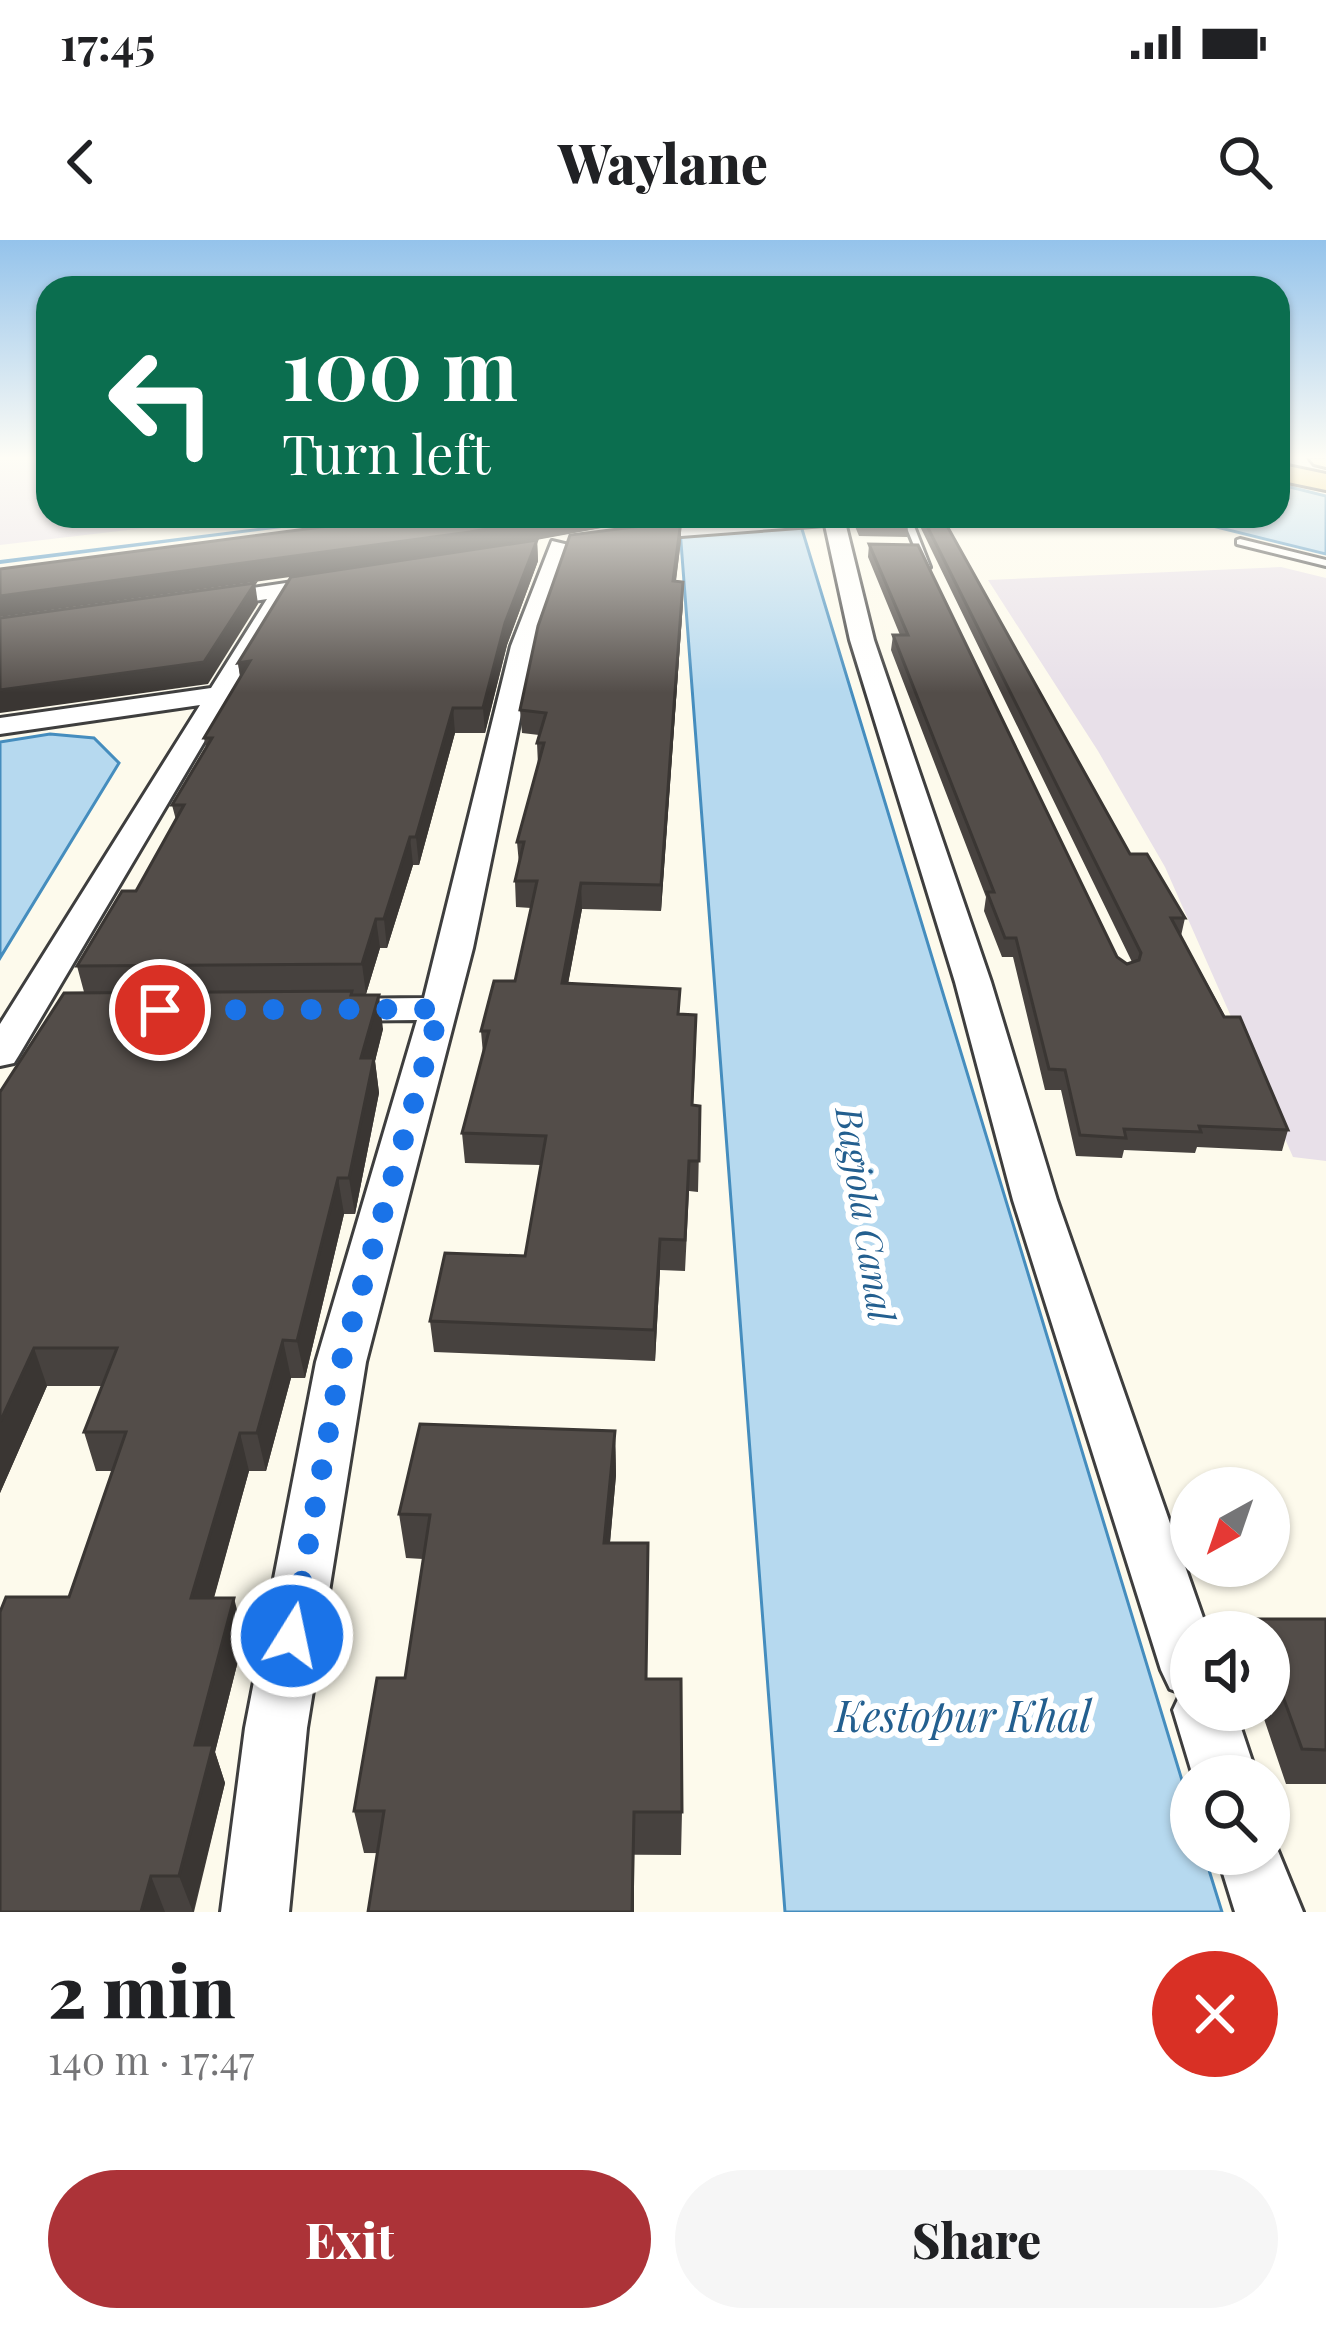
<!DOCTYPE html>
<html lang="en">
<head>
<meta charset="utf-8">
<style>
  body { margin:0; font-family:"Playfair Display",serif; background:#f6f6f6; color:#202124; height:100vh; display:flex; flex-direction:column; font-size:45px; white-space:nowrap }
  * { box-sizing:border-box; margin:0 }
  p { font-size:39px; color:#757577 }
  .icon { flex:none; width:66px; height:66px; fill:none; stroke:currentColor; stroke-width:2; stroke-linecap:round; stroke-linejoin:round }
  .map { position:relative; height:1672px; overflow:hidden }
  .sheet { display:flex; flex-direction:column; background:#fff; flex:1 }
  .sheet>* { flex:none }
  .guide { position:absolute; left:36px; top:36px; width:1254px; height:252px; border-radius:36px; box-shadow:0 3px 9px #0004; background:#0b6e4f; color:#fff; overflow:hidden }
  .needle { width:78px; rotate:220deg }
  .fabs { position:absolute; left:1170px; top:1227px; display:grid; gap:24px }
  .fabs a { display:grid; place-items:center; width:120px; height:120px; border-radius:50%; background:#fff; box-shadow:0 3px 9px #0004; font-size:60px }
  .pin { position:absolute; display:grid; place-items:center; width:102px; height:102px; color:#fff; margin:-51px; border:6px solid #fff; border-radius:50%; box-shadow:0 3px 12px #0007 }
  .me { position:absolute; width:132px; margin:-66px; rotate:10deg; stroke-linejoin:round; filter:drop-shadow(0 0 9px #0008) }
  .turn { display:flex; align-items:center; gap:42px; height:252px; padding:0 48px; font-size:54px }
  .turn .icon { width:156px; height:156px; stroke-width:2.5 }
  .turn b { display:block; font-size:84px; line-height:102px }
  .round { display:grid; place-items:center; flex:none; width:126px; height:126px; border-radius:63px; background:#f6f6f6 }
  .overview { display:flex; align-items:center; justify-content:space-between; height:204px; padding:0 48px }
  h1 { font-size:72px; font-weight:800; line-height:90px }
  .action { display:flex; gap:24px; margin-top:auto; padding:24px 48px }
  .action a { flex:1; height:138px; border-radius:72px; background:#ac3338; color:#fff; font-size:48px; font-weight:800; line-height:138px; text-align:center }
  .action a+a { background:#f6f6f6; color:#202124 }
  .status { display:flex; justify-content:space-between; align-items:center; height:84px; padding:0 60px; background:#fff; direction:ltr }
  .status svg { height:33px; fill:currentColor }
  header { display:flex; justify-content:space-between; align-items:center; height:156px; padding:0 48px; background:#fff; font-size:54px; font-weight:800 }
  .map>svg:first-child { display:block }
</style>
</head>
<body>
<div class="status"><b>17:45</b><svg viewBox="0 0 49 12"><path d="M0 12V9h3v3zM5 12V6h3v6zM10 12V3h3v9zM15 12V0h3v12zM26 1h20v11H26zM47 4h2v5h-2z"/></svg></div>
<header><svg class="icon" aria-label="back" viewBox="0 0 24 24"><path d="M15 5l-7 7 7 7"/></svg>Waylane<svg class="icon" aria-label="search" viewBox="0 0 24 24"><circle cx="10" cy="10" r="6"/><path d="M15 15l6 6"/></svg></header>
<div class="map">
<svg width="1326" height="1672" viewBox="0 0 1326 1672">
  <rect width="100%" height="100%" fill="#fdfaec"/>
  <g fill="#e8e0e9">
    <path d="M 0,219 L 48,219 L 48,276 L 247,276 L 0,305 Z"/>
    <path d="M 1281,327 L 1326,338 L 1326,921 L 1293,917 L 1165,627 L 1098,511 L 988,340 Z"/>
  </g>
  <g fill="#b6d9ef" stroke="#458dbe" stroke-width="3">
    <path d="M 1278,244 L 1326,256 L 1326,314 L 1172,276 L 1278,276 Z"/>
    <path d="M 679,276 L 798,276 L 1191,1570 L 1191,1614 L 1204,1614 L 1222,1672 L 785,1672 Z"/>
    <path d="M 50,494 L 94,498 L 119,523 L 0,718 L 0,502 Z"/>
  </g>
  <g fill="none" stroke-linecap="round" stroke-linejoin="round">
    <path fill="#458dbe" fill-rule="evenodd" d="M 354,276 L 376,276 L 0,324 L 0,320 Z"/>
    <defs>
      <g id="lane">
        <path d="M 902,276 L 910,276 L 930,327 L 922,325 Z"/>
        <path d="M 1240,299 L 1326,320 L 1326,326 L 1237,304 L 1237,300 Z"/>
      </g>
      <g id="street">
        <path d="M 784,276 L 844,278 L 874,400 L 991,742 L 1057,960 L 1208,1392 L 1191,1392 L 1191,1470 L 1235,1470 L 1257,1536 L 1193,1536 L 1173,1470 L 1181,1453 L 1170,1449 L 1161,1430 L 1013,960 L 955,742 L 850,400 L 825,285 L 628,300 L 618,294 L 628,288 Z"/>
        <path d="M 552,301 L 569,305 L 535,406 L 473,708 L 366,1122 L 307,1488 L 289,1672 L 221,1672 L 245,1488 L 316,1122 L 417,780 L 331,781 L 318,778 L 313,770 L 318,762 L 331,759 L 424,758 L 511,406 Z"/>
        <path d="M 333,336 L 344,342 L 341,347 L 291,355 L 19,815 L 14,823 L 0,826 L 0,784 L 200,465 L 0,494 L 0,478 L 211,448 L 267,359 L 207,368 L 199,366 L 199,356 Z"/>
        <path d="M 1269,1589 L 1303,1672 L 1235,1672 L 1217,1614 L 1269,1614 Z"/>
      </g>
      <path id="secondary" d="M 1310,219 L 1326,219 L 1326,227 L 1314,224 Z"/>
      <path id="primary" d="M 1278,224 L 1326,234 L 1326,250 L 1278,240 Z"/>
    </defs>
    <use href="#lane" stroke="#3e3e3e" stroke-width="6"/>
    <use href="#street" stroke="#3e3e3e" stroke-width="6"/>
    <use href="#secondary" stroke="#2d2d2d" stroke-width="6"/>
    <use href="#primary" stroke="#1c1c1c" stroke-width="6"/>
    <use href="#lane" fill="#fff" fill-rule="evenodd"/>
    <use href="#street" fill="#fff" fill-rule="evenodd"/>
    <use href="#secondary" fill="#f6eead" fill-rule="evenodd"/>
    <use href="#primary" fill="#eacc6f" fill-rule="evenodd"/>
  </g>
  <g fill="#47423f">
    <path d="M 406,276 L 682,276 L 682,279 L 628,283 L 510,304 L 537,300 L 538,321 L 507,405 L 485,493 L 455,493 L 419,625 L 413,625 L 387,708 L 380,708 L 366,754 L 353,754 L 383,789 L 375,821 L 379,853 L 355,974 L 344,974 L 305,1138 L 291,1138 L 266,1231 L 249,1231 L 214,1358 L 244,1397 L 215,1512 L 225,1543 L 194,1672 L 0,1672 L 69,1357 L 113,1231 L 96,1231 L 84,1192 L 102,1146 L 47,1146 L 0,1253 L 0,852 L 84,752 L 77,726 L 136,651 L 176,580 L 172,565 L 206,508 L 204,498 L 240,437 L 238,423 Z"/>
    <path d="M 855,276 L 905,276 L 908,284 L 907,297 L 859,296 L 854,284 Z"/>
    <path d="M 915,276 L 940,276 L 1130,614 L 1185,678 L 1181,696 L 1288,890 L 1282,911 L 1197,907 L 1195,913 L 1124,910 L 1122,918 L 1076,916 L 1061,850 L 1045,850 L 1013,717 L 1002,717 L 984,671 L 986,657 L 891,410 L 893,395 L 900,395 L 868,317 L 869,304 L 1117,717 L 1127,724 L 1132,722 Z"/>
    <path d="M 681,281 L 681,300 L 676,341 L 683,362 L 661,671 L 582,669 L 568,743 L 680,749 L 679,775 L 696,804 L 693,865 L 700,866 L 698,952 L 689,951 L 685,1031 L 660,1030 L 655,1121 L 434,1112 L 430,1081 L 525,1016 L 541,925 L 465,923 L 462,893 L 483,814 L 481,791 L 515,741 L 531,668 L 516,667 L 515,641 L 519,624 L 517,602 L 538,525 L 537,503 L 539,495 L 522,493 L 520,470 Z"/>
    <path d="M 615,1191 L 616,1235 L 610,1303 L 682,1572 L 681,1615 L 364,1613 L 354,1571 L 405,1438 L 423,1319 L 406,1318 L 399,1274 Z"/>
    <path d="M 1255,1379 L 1326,1379 L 1326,1544 L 1286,1544 L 1261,1470 L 1269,1470 L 1269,1392 L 1250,1392 Z"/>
  </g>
  <g fill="#3a3633">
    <path d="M 562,276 L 682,276 L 682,279 L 628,283 L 471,312 L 0,377 L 0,356 Z"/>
    <path d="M 681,281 L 681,300 L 673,362 L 673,341 Z"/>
    <path d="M 537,300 L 538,321 L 507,405 L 485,493 L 483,468 L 505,383 Z"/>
    <path d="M 683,342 L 683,362 L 661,671 L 661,645 Z"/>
    <path d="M 255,343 L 258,364 L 208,444 L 0,473 L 0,450 Z"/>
    <path d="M 250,421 L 242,446 L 238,423 Z"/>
    <path d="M 453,468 L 455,493 L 419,625 L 416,597 Z"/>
    <path d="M 410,597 L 413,625 L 387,708 L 384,679 Z"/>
    <path d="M 581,643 L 582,669 L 563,771 L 562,743 Z"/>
    <path d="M 376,679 L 380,708 L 366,754 L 362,724 Z"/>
    <path d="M 379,755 L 383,789 L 375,821 L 379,853 L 355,974 L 349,938 L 361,818 Z"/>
    <path d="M 338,938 L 344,974 L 305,1138 L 297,1101 Z"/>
    <path d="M 660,999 L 660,1030 L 655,1121 L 654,1090 Z"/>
    <path d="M 283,1100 L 291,1138 L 266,1231 L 257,1193 Z"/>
    <path d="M 34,1108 L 47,1146 L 0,1253 L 0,1182 Z"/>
    <path d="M 615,1191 L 616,1235 L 606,1346 L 604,1303 Z"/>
    <path d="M 240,1193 L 249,1231 L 203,1396 L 191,1358 Z"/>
    <path d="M 234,1358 L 244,1397 L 215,1512 L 225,1543 L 193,1672 L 179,1636 L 195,1505 Z"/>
    <path d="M 634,1572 L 634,1672 L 632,1672 Z"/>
    <path d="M 151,1636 L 165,1672 L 141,1672 Z"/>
  </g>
  <g fill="#534d49" stroke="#3a3633" stroke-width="3">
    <path d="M 406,276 L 562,276 L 470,292 L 0,356 L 0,329 Z"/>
    <path d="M 857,276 L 905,276 L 908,284 L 860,283 Z"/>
    <path d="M 922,276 L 940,276 L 946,284 L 1130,614 L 1147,614 L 1185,678 L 1171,678 L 1224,777 L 1240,777 L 1288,890 L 1199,886 L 1201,892 L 1124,889 L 1126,898 L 1080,895 L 1065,830 L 1049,829 L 1016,698 L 1005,698 L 987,652 L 994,652 L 893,395 L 908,395 L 869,304 L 918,305 L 1117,717 L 1127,724 L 1139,720 L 1141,713 Z"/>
    <path d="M 681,281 L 673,341 L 683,342 L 661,645 L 581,643 L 562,743 L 680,749 L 678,774 L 696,775 L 692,865 L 700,866 L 699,921 L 689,921 L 685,1000 L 660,999 L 654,1090 L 430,1081 L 445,1013 L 525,1016 L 546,896 L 462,893 L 489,791 L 481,791 L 494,741 L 515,741 L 537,641 L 515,641 L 524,602 L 517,602 L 544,503 L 537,503 L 546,473 L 520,470 L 538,386 L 570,295 Z"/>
    <path d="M 537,300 L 505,383 L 483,468 L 453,468 L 416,597 L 410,597 L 384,679 L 376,679 L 362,724 L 77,726 L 122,651 L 136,651 L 184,565 L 172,565 L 212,498 L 204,498 L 250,421 L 238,423 L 291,337 Z"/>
    <path d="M 255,343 L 204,422 L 0,450 L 0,378 Z"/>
    <path d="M 352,751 L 351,755 L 379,755 L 361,818 L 374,818 L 349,938 L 338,938 L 297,1101 L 283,1100 L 257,1193 L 240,1193 L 191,1358 L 234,1358 L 195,1505 L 213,1505 L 179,1636 L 151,1636 L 141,1672 L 0,1672 L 0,1372 L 6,1357 L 69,1357 L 126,1192 L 84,1192 L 117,1108 L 34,1108 L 0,1182 L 0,852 L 64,753 Z"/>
    <path d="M 420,1184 L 615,1191 L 604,1303 L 648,1303 L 646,1439 L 681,1439 L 682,1572 L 634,1572 L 632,1672 L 368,1672 L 384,1571 L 354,1571 L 377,1438 L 405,1438 L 430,1275 L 399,1274 Z"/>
    <path d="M 1255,1379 L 1326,1379 L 1326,1510 L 1302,1509 L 1269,1418 L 1269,1392 L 1260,1392 Z"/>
  </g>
  <linearGradient id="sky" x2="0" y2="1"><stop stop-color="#94c3eb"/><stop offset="0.48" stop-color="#fefdf6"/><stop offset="1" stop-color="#fefdf6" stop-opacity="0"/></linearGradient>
  <rect width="1326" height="453" fill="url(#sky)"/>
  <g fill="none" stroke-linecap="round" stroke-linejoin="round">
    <path stroke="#1a73e8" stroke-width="21" stroke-dasharray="0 37.8" d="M 160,770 L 440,769 L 341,1122 L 292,1396"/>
  </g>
  <g text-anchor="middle" stroke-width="12" stroke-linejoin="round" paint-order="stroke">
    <g font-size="36" font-style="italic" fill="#235f8f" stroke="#fff">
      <text transform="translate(865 974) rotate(81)" y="13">Bagjola Canal</text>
    </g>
    <g font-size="42" font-style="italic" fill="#235f8f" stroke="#fff">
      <text x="963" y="1492">Kestopur Khal</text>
    </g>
  </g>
</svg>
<div class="fabs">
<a><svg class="needle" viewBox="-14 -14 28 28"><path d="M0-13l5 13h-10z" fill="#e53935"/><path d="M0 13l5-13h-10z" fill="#757577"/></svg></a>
<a><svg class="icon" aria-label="sound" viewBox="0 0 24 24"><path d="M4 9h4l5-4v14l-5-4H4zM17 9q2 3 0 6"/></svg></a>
<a><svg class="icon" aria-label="search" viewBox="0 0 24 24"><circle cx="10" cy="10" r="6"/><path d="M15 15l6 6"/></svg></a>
</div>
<div class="pin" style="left:160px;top:770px;background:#d93025"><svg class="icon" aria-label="arrive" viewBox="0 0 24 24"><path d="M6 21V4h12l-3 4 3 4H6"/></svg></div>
<svg class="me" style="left:292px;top:1396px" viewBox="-20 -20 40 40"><circle r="17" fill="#1a73e8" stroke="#fff" stroke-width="3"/><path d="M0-11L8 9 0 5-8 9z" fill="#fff"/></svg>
<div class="guide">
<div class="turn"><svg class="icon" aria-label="left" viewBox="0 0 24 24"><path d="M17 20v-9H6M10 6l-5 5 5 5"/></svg><div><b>100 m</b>Turn left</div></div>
</div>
</div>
<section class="sheet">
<div class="overview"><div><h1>2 min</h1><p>140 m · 17:47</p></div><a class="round" style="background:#d93025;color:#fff"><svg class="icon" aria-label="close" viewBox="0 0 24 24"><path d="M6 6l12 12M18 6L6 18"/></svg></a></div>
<div class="action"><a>Exit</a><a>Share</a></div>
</section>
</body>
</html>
